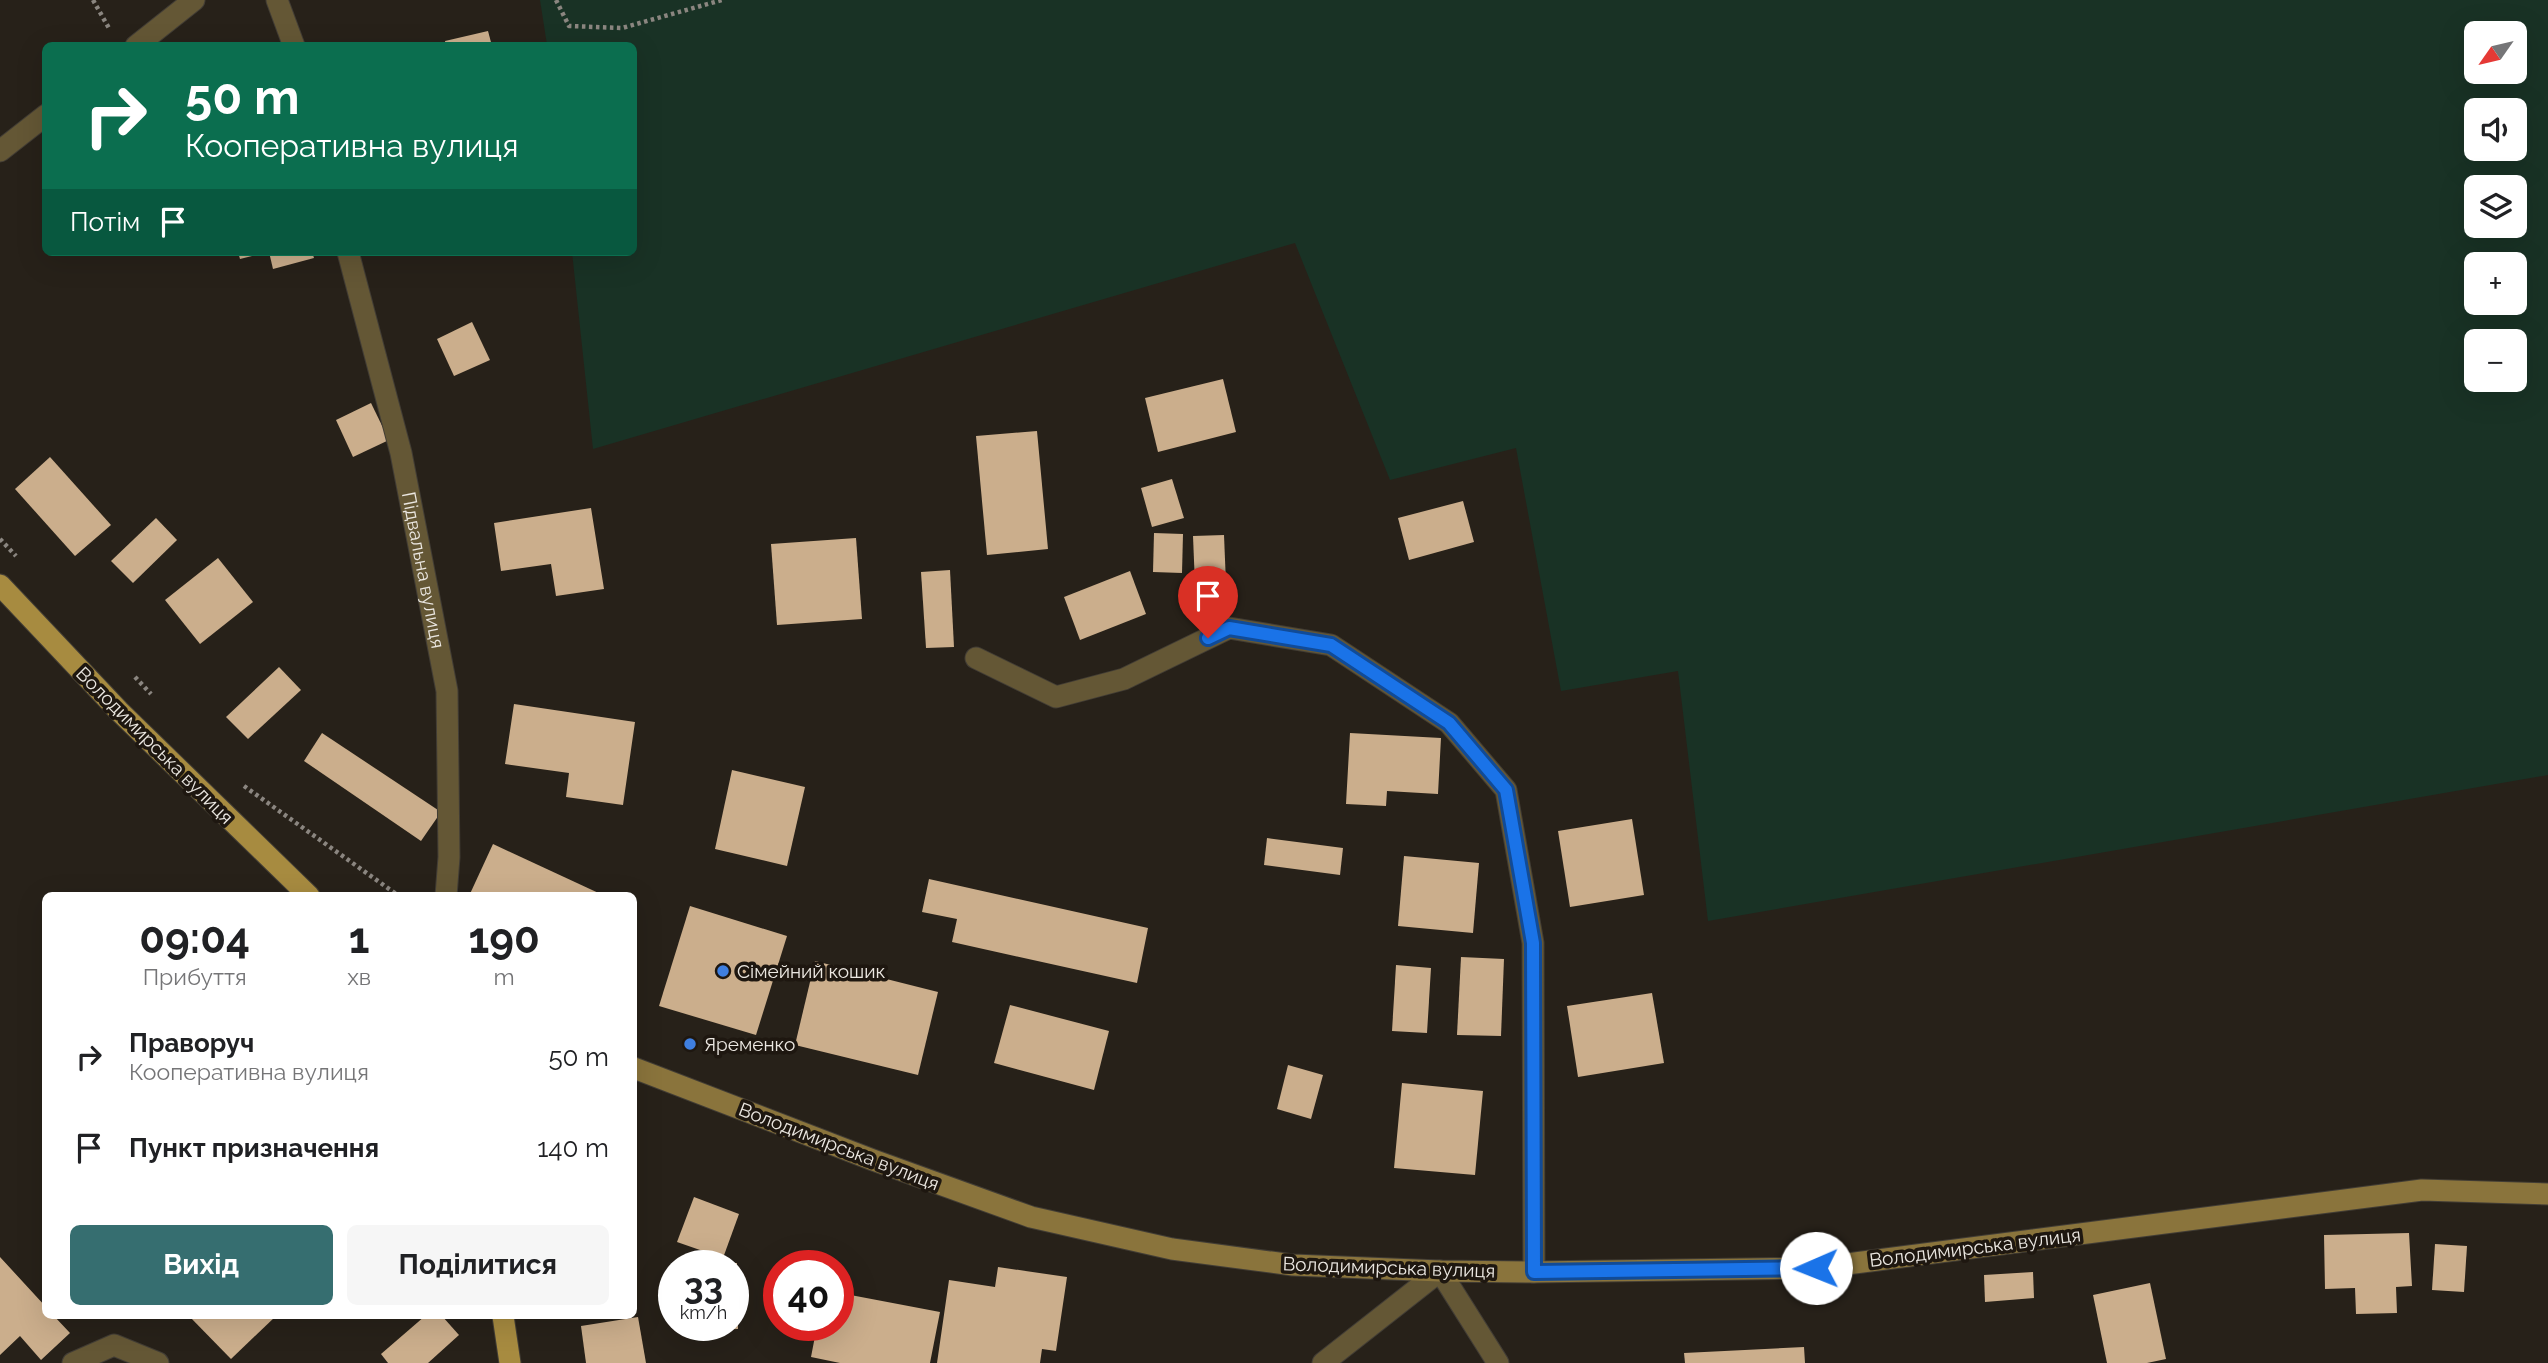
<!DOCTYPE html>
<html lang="uk">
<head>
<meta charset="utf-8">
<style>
  body { margin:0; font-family:Raleway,sans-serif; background:#f6f6f6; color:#202124; height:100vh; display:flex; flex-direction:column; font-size:26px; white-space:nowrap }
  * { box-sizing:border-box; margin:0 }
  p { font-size:23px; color:#757577 }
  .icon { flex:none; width:38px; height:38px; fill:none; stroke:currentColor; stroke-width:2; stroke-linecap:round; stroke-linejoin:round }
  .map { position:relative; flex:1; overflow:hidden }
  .drawer { position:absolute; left:42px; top:892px; width:595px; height:427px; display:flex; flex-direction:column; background:#fff; border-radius:10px; box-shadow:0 7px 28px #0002 }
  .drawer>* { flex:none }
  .top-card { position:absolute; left:42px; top:42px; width:595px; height:214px; border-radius:10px; box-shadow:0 7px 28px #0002; background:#0b6e4f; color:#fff; overflow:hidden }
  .needle { width:46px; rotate:236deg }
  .controls { position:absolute; left:2464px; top:21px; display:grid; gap:14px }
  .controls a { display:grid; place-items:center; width:63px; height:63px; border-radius:10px; background:#fff; box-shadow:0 7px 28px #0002; font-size:35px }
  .speed { position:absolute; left:658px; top:1250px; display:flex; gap:14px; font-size:35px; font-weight:700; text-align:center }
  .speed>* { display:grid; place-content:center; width:91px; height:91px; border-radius:50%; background:#fff; box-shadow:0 7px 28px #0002; line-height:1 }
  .speed small { font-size:18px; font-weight:400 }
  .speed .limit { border:10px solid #d22; background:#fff; color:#111 }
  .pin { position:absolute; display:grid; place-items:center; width:60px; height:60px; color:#fff; margin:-72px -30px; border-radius:50% 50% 50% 0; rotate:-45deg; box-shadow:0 0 7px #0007 }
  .pin .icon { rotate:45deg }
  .me { position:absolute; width:77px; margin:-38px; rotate:269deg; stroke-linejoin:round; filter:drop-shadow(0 0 5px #0008) }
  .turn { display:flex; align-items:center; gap:24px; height:147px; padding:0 28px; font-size:32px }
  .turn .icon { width:91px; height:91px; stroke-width:2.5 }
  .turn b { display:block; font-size:49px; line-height:60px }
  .then { display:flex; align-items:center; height:66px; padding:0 28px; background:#0003; gap:14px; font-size:26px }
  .eta { display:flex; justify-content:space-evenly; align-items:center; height:119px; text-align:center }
  .eta b { font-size:42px; font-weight:700; line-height:49px }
  .cta { display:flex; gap:14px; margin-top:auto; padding:14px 28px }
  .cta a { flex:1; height:80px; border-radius:10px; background:#366e70; color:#fff; font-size:28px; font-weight:700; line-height:80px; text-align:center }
  .cta a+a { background:#f6f6f6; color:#202124 }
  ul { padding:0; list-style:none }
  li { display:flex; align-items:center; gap:21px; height:91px; padding:0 28px }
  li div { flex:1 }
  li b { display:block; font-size:26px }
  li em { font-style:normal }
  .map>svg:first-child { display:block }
</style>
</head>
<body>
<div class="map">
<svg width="2548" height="1363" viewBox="0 0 2548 1363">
  <rect width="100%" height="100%" fill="#272119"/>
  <path fill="#193225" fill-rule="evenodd" d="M 540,0 L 2548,0 L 2548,775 L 1708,921 L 1678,671 L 1561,691 L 1516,448 L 1390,480 L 1295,243 L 593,449 L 572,252 L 634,252 L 634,46 L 547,45 ZM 2476,33 L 2515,33 L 2515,72 L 2476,72 ZM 2476,110 L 2515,110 L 2515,149 L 2476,149 ZM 2476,187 L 2515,187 L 2515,226 L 2476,226 ZM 2476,264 L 2515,264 L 2515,303 L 2476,303 ZM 2476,341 L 2515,341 L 2515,380 L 2476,380 Z"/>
  <g fill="#cbae8c">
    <path d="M 488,31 L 492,46 L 446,46 L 445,41 Z"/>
    <path d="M 238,252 L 264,252 L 264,253 L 240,259 Z"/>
    <path d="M 269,252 L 312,252 L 314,258 L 273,269 Z"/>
    <path d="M 472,322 L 490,360 L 454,376 L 437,339 Z"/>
    <path d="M 1223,379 L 1236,432 L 1158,452 L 1145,398 Z"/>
    <path d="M 371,403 L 389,440 L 353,457 L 336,420 Z"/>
    <path d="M 1037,431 L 1048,549 L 987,555 L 976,436 Z"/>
    <path d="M 50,457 L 111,525 L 75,556 L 15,489 Z"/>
    <path d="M 1172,479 L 1184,518 L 1152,527 L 1141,488 Z"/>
    <path d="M 1463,501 L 1474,542 L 1409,560 L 1398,518 Z"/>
    <path d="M 591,508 L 604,589 L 556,596 L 551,564 L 501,571 L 494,523 Z"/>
    <path d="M 156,518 L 177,540 L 133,583 L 111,561 Z"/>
    <path d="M 1154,533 L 1183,534 L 1182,573 L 1153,572 Z"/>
    <path d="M 1224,535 L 1226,584 L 1195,585 L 1193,536 Z"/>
    <path d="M 856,538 L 862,619 L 777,625 L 771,544 Z"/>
    <path d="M 218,558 L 253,602 L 200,644 L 165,600 Z"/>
    <path d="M 950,570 L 954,647 L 926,648 L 921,572 Z"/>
    <path d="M 1130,571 L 1146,614 L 1080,640 L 1064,597 Z"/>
    <path d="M 279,667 L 301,690 L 248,739 L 226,717 Z"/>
    <path d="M 514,704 L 635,722 L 623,805 L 566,797 L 569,773 L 505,764 Z"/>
    <path d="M 322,733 L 441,812 L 421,841 L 304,761 Z"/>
    <path d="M 1350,733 L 1441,738 L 1438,794 L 1387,791 L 1386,806 L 1346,804 Z"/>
    <path d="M 732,770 L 805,787 L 787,866 L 715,849 Z"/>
    <path d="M 1632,819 L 1644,895 L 1570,907 L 1558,831 Z"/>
    <path d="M 1267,838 L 1343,848 L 1340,875 L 1264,865 Z"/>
    <path d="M 493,844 L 605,896 L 469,896 Z"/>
    <path d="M 1404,856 L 1479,863 L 1473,933 L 1398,926 Z"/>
    <path d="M 929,879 L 1148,928 L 1137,983 L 952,942 L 957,919 L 922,912 Z"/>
    <path d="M 690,906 L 787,936 L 756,1035 L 659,1006 Z"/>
    <path d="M 1461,957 L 1504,959 L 1501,1036 L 1457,1035 Z"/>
    <path d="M 815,961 L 938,992 L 918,1075 L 795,1045 Z"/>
    <path d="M 1396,965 L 1431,968 L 1427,1033 L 1392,1031 Z"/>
    <path d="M 1652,993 L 1664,1063 L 1578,1077 L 1567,1006 Z"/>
    <path d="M 1010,1005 L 1109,1031 L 1094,1090 L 994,1063 Z"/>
    <path d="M 1288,1065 L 1323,1075 L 1311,1119 L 1277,1109 Z"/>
    <path d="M 1402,1083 L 1483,1091 L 1475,1175 L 1394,1168 Z"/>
    <path d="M 694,1197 L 739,1214 L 723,1258 L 677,1242 Z"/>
    <path d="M 2409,1233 L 2412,1286 L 2396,1287 L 2397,1313 L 2356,1314 L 2355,1288 L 2325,1289 L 2324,1235 Z"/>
    <path d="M 2435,1244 L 2467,1246 L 2464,1292 L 2432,1290 Z"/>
    <path d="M 0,1257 L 46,1307 L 46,1316 L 54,1316 L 70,1333 L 41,1360 L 20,1336 L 0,1355 Z"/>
    <path d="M 733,1263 L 737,1263 L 738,1329 L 697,1330 L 697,1325 L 733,1325 Z"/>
    <path d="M 998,1267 L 1067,1277 L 1056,1351 L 1042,1349 L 1040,1363 L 937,1363 L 949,1280 L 995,1287 Z"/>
    <path d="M 2033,1272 L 2034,1298 L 1985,1302 L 1984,1275 Z"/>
    <path d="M 2150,1283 L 2166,1359 L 2147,1363 L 2107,1363 L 2093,1295 Z"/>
    <path d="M 840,1293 L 940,1312 L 930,1363 L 840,1363 L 811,1357 L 816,1331 L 832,1334 L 834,1325 L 838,1325 Z"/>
    <path d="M 189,1316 L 276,1316 L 231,1359 Z"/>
    <path d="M 425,1316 L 442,1316 L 459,1335 L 428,1363 L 388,1363 L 381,1354 Z"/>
    <path d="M 638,1317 L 646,1363 L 586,1363 L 581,1326 Z"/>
    <path d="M 1804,1347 L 1805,1363 L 1685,1363 L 1684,1353 Z"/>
  </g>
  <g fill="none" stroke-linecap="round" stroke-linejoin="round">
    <defs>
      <g id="street">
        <path d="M 277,0 L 294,46"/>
        <path d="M 136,46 L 194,0"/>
        <path d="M 0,151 L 46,115"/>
        <path id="s1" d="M 348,252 L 401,453 L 447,691 L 449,857 L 446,896"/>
        <path d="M 976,658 L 1056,697 L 1124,679 L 1229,628 L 1331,645 L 1449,723 L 1506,790 L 1533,943 L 1534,1272"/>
        <path d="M 73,1363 L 114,1345 L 158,1363"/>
        <path d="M 1323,1363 L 1440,1271 L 1498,1363"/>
      </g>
      <path id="secondary" d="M 634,1068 L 873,1160 L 1031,1217 L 1172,1249 L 1293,1265 L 1440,1271 L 1534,1272 L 1816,1268 L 2422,1190 L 2548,1194"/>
      <g id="primary">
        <path d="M 0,585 L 119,711 L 309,896"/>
        <path d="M 503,1316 L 510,1363"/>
      </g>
    </defs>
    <use href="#street" stroke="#423d35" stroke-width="23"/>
    <use href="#secondary" stroke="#423d35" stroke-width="23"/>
    <use href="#primary" stroke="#423d35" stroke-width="23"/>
    <g stroke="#8b8680" stroke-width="4.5" stroke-dasharray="3.5 3.5" stroke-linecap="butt">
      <path d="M 93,0 L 110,30"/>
      <path d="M 556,0 L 569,26 L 622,28 L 722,0"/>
      <path d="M 0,539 L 16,556"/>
      <path d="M 135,677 L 151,694"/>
      <path d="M 244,786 L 399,896"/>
    </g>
    <use href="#street" stroke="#645735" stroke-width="21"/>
    <use href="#secondary" stroke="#8a743c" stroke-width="21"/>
    <use href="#primary" stroke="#a78b40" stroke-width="21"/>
  </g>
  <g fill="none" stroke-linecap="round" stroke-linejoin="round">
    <defs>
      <path id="route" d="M 1208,638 L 1229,628 L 1331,645 L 1449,723 L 1506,790 L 1533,943 L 1534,1272 L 1816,1268"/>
    </defs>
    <use href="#route" stroke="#114b97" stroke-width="18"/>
    <use href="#route" stroke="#1a73e8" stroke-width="12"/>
  </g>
  <g fill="#3f7fe0" stroke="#1e1710" stroke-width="2.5">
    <circle cx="723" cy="971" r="7"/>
    <circle cx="690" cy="1044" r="7"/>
  </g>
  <g text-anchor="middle" stroke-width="7" stroke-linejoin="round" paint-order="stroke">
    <g font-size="19" fill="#ebe7e1" stroke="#1e1710">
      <text dy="7" stroke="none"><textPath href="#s1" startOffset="327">Підвальна вулиця</textPath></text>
      <text transform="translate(155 745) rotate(45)" y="7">Володимирська вулиця</text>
      <text transform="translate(839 1146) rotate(21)" y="7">Володимирська вулиця</text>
      <text transform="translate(1975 1247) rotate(-7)" y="7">Володимирська вулиця</text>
      <text transform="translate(1389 1267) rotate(2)" y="7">Володимирська вулиця</text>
    </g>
    <g font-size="19" fill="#ebe7e1" stroke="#1e1710" text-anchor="start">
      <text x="737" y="978">Сімейний кошик</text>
      <text x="704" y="1051">Яременко</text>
    </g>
  </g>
</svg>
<div class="controls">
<a><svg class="needle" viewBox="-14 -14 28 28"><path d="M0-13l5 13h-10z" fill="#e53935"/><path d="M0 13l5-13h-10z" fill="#757577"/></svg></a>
<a><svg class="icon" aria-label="sound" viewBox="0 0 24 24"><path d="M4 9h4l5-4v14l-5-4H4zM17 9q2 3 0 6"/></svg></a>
<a><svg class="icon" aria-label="layers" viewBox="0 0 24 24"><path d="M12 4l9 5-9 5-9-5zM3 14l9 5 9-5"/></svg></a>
<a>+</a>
<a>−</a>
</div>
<div class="speed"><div>33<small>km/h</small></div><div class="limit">40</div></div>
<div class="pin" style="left:1208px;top:638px;background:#d93025"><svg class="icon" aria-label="arrive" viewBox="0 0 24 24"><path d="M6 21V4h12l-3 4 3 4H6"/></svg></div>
<svg class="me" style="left:1816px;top:1268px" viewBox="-20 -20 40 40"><circle r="19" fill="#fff"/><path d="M0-13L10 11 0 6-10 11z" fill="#1a73e8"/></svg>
<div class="top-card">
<div class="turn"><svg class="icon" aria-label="right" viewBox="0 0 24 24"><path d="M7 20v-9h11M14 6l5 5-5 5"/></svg><div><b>50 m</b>Кооперативна вулиця</div></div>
<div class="then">Потім<svg class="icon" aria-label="arrive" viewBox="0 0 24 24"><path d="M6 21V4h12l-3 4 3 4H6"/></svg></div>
</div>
<section class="drawer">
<div class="eta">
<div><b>09:04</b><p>Прибуття</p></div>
<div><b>1</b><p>хв</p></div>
<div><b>190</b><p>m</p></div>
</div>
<ul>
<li><svg class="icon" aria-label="right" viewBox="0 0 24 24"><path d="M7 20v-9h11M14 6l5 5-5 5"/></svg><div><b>Праворуч</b><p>Кооперативна вулиця</p></div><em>50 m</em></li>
<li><svg class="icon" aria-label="arrive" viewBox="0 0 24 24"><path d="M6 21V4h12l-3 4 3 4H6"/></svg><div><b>Пункт призначення</b></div><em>140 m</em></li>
</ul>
<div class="cta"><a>Вихід</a><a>Поділитися</a></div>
</section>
</div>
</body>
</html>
